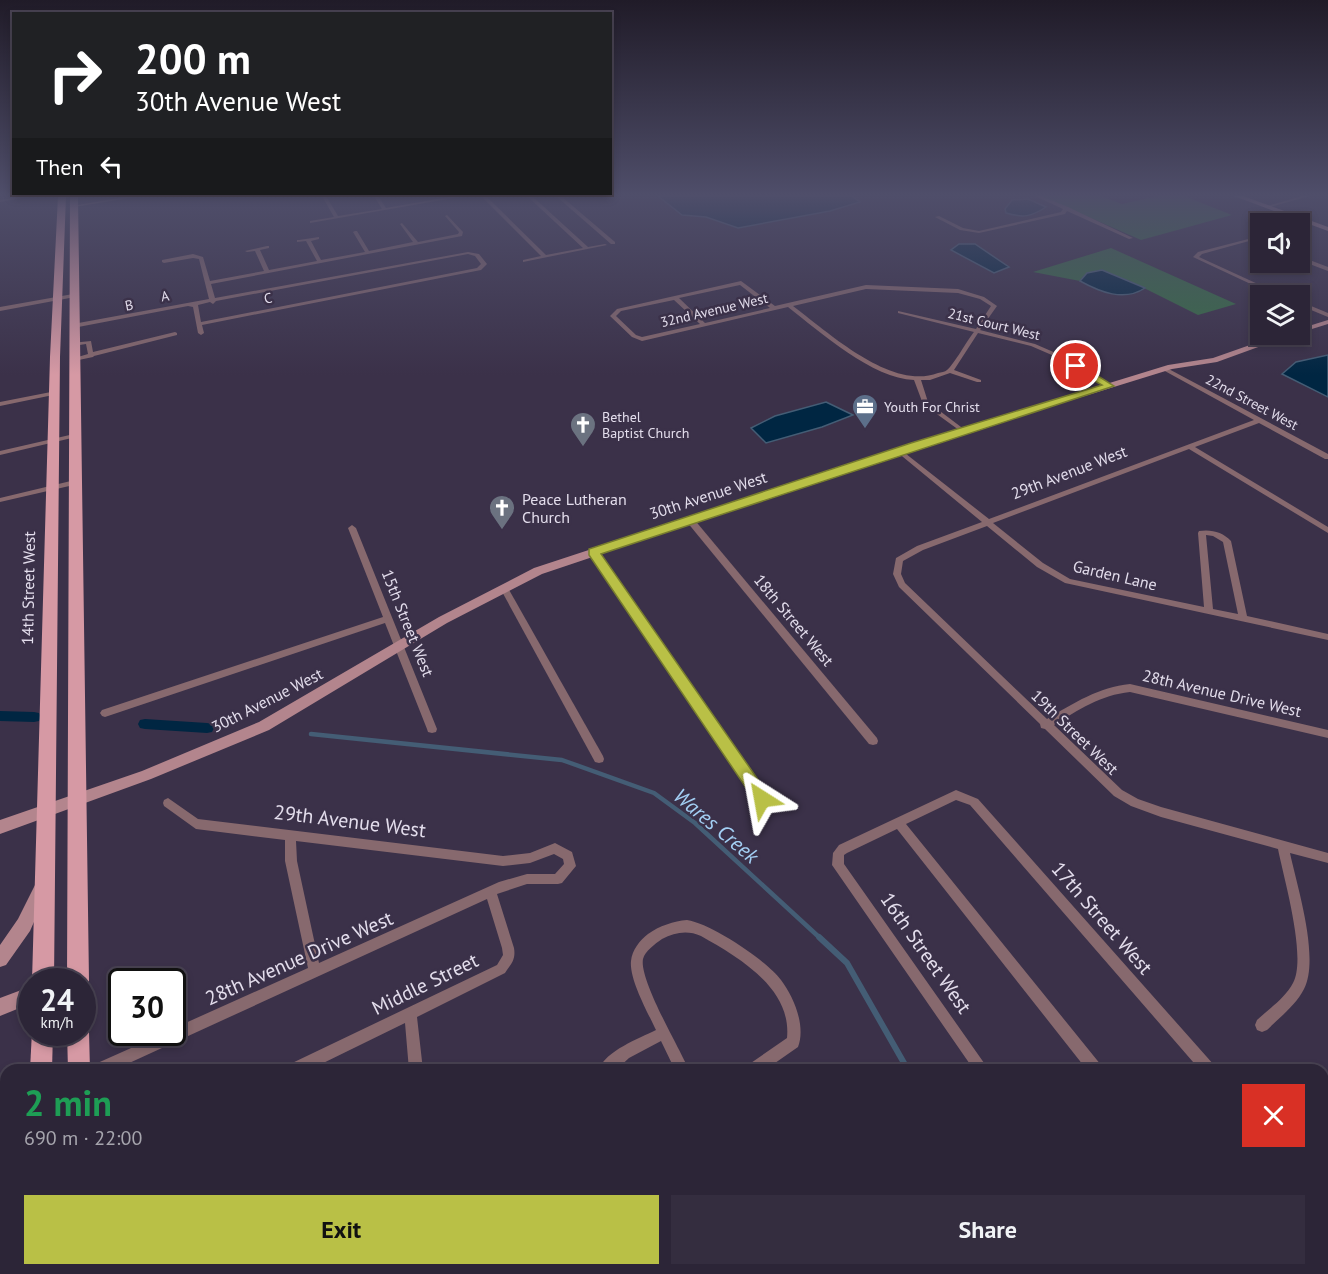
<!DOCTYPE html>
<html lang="en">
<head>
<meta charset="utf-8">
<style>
  body { margin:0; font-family:"PT Sans",sans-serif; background:#342d3f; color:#f1f3f6; height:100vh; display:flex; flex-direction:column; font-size:22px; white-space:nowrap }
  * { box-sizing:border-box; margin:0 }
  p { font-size:20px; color:#a6a5ad }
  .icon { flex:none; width:33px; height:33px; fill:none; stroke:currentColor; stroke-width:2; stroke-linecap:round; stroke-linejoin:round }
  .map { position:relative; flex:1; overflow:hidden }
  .details { position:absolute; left:0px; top:1064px; width:1329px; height:212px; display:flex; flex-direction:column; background:#2c2537; border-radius:18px 18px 0 0; box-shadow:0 3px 9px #0003,0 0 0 2px #484252 }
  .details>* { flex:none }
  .top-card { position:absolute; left:12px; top:12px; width:600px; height:183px; border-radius:0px; box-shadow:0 3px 9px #0003,0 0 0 2px #484252; background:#202124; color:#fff; overflow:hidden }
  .fabs { position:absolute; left:1250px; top:213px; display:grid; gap:12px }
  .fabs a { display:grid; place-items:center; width:60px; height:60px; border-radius:0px; background:#2c2537; box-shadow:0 3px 9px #0003,0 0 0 2px #484252; font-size:30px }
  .speed { position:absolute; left:18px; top:968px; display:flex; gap:12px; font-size:30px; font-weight:700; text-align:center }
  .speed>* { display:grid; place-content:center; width:78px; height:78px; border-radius:50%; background:#2c2537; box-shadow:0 3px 9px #0003,0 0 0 2px #484252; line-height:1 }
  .speed small { font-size:15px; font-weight:400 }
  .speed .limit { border:3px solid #111; border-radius:9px; background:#fff; color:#111 }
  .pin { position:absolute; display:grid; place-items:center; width:51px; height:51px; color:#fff; margin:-26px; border:3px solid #fff; border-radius:50%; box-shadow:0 2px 6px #0007 }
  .me { position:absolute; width:66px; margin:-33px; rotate:326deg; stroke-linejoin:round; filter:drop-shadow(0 0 4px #0008) }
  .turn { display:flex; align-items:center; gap:21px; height:126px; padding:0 24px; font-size:27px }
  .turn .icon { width:78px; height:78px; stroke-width:2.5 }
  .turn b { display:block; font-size:42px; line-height:51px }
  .then { display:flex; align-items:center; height:57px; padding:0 24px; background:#0003; gap:12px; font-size:22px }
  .round { display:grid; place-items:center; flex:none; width:63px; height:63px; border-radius:0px; background:#342d3f }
  .summary { display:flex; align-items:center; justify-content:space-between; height:102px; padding:0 24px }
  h1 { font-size:36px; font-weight:700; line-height:45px; color:#1e9e55 }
  .button { display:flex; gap:12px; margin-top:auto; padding:12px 24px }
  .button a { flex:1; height:69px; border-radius:0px; background:#b9c046; color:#111; font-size:24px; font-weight:700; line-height:69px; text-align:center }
  .button a+a { background:#342d3f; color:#f1f3f6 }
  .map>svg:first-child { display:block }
</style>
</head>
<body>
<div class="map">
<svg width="1328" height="1274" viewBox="0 0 1328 1274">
  <rect width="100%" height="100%" fill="#3b3149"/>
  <g fill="#376d45">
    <path d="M 1041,196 L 1101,196 L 1122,204 L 1158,196 L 1184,196 L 1232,215 L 1141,240 Z"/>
    <path d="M 1111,248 L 1236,304 L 1198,315 L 1128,280 L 1087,273 L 1080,281 L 1033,272 Z"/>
  </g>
  <g fill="#002642" stroke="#445d75" stroke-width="1.5">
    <path d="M 658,196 L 852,196 L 860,202 L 830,211 L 738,228 L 706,217 L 682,215 Z"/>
    <path d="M 1028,199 L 1046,207 C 1031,217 1023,218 1006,213 L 1005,209 L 1012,200 Z"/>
    <path d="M 959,244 L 975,244 L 1009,267 L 994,273 L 951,250 Z"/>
    <path d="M 1102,270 L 1145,288 C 1124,302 1100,292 1080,281 L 1087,273 Z"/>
    <path d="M 1328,355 L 1328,397 L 1282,374 L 1296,362 Z"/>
    <path d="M 826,402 L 853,415 L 822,427 L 766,443 L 751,428 L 775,416 Z"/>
  </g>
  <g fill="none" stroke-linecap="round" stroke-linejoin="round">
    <path stroke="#445d75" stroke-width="4.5" d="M 311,734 L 562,760 L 654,793 L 695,823 L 820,938"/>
    <g stroke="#445d75" stroke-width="6">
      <path d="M 819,937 L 847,963 L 908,1070"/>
      <path d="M 998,1269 L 1000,1274"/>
    </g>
    <g fill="#002642" fill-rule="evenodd">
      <path d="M 0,711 L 34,712 L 39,713 L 41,717 L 39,721 L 34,722 L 0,721 Z"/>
      <path d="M 145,719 L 207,723 L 212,724 L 214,728 L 212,732 L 207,733 L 145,729 L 140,728 L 138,724 L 140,720 Z"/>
    </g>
    <g fill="#87696e" fill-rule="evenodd">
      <path d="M 22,196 L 34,196 L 0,202 L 0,200 Z"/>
      <path d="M 130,196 L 142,196 L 74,207 L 72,206 Z"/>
      <path d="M 322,196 L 326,196 L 338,216 L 382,209 L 374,196 L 378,196 L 386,208 L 454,196 L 465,196 L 310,223 L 310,221 L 334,217 Z"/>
      <path d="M 481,196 L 486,196 L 546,255 L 583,248 L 527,196 L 532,196 L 588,247 L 605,244 L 607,245 L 523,262 L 523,260 L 541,256 Z"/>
      <path d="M 556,196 L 561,196 L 615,242 L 615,244 L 611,244 Z"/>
      <path d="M 1035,196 L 1041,196 L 1068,207 L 1133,238 L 1129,239 L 1067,211 L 1065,214 L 979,233 L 960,230 L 935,217 L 939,216 L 963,228 L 979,231 L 1061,212 L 1063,209 Z"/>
      <path d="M 1302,196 L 1310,196 L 1266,208 L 1264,207 Z"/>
      <path d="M 447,215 L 463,232 L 462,236 L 211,284 L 215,298 L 468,252 L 479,254 L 487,264 L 481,270 L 202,325 L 204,333 L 201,335 L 198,333 L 193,307 L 188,306 L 73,328 L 70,326 L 73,324 L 209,299 L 199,259 L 193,258 L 164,263 L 162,262 L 162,260 L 193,254 L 203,257 L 210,281 L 264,271 L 255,251 L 247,252 L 245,251 L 267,246 L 269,246 L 269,248 L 260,250 L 269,270 L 317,261 L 306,241 L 297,242 L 297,240 L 299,240 L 319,237 L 319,239 L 311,241 L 321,260 L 365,252 L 353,232 L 355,231 L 357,231 L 369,251 L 413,242 L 400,224 L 402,223 L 418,242 L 458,234 L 459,232 L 445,216 ZM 468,254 L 475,256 L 481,264 L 477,268 L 201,322 L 198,305 L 210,302 L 213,304 L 216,301 Z"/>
      <path d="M 1311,222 L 1313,224 L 1299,227 L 1299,225 Z"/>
      <path d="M 1260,236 L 1260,238 L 1202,254 L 1199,257 L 1284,296 L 1276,296 L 1193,257 L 1198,252 Z"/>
      <path d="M 1299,256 L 1328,267 L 1328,271 L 1299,260 Z"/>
      <path d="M 741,281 L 775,306 L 866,285 L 958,289 L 984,297 L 997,306 L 980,330 L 1035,344 L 1065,357 L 1113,386 L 1108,387 L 1061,359 L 1031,346 L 978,333 L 954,370 L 981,380 L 981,382 L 977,382 L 950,373 L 930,380 L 921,380 L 928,402 L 965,430 L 966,431 L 963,433 L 923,404 L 914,380 C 873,379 820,332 788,307 L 642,341 L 632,337 L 610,316 L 617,309 ZM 740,285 L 770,308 L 705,323 L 679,298 ZM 866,289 L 958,293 L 980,299 L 991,306 L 976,329 L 898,311 L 898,313 L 974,332 C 968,339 953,366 947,370 C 945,372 941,372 938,373 C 891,391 828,332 793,306 ZM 674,300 L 700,324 L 642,337 L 636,335 L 616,316 L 621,311 Z"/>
      <path d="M 73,294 L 76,296 L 75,297 L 0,311 L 0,307 Z"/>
      <path d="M 1299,301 L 1328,313 L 1328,317 L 1299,305 Z"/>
      <path d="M 175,332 L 177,333 L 177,335 L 94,356 L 93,357 L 74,361 L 71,359 L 88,354 L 86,344 L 73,346 L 71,345 L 71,343 L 91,341 L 93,352 Z"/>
      <path d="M 1165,367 L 1328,454 L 1328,459 L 1325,459 L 1259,423 L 1195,447 L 1328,527 L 1328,533 L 1189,449 L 993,523 L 1043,563 L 1070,579 L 1204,607 L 1198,533 L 1199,531 C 1211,529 1223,532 1231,541 L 1247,616 L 1328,634 L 1328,640 L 1065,583 L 1037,567 L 987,526 L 923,550 L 903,561 L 901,574 L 905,583 L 1047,719 C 1074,703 1099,687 1130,684 L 1328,730 L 1328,738 L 1130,692 C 1101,695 1078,710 1054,725 L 1122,790 L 1138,799 L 1161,807 L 1328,853 L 1328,863 L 1290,853 C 1297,886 1320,958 1304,989 C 1296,1005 1280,1017 1267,1030 L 1262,1032 L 1257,1030 L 1255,1025 L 1257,1020 C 1269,1009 1285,998 1293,983 C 1307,958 1284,879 1278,849 L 1161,817 L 1131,806 L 1114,796 L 1045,729 L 1041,728 L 1040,724 L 899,587 L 893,574 L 896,558 L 917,546 L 982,522 L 897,452 L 897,450 L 901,450 L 989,519 L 1254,420 L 1163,370 L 1162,369 ZM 1206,535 L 1213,536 L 1223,542 L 1238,614 L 1213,609 Z"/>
      <path d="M 56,391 L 58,392 L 58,394 L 0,406 L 0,402 Z"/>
      <path d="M 74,434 L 76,435 L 76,437 L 0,455 L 0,451 Z"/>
      <path d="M 75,480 L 78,480 L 78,484 L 0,502 L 0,498 Z"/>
      <path d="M 687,518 L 693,518 L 877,738 L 878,741 L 877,744 L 873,745 L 869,744 L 687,522 L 686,520 Z"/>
      <path d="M 352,525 L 356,528 L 437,729 L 436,732 L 432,733 L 428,732 L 427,729 L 385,623 L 105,717 L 102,716 L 100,713 L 102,710 L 383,617 L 348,528 Z"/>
      <path d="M 594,549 L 597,550 L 767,796 L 768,799 L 767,802 L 763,804 L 759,802 L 591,554 L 590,552 Z"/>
      <path d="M 504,585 L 508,588 L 603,756 L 604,759 L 603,762 L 599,763 L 595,762 L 500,588 Z"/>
      <path d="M 956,790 L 978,799 L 1214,1065 L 1216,1070 L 1200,1070 L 970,805 L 956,800 L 906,824 L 1101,1065 L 1103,1070 L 1087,1070 L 897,829 L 847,853 L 844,855 L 844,864 L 989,1070 L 974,1070 L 832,865 L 833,853 L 839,845 Z"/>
      <path d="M 168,798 L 198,819 L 503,856 L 530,853 L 555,843 L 572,852 L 576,866 L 562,883 L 558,884 L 527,884 L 497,894 L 514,948 C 516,960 511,964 505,973 L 417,1017 L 423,1070 L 409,1070 L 405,1023 L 309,1070 L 286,1070 L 288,1065 L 497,965 L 503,955 L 502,948 L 487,899 L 114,1070 L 91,1070 L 93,1065 L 167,1032 L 172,1032 L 172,1029 L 308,968 L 285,861 L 285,840 L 196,829 L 164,806 L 163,803 L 164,800 ZM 296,841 L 503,866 L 530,863 L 554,854 L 563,859 L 564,864 L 555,874 L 527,874 L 499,882 L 319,963 L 297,861 Z"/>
      <path d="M 687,920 C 712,924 766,960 781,980 C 794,997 806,1026 798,1047 L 765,1070 L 746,1070 L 748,1065 L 787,1038 C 792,988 738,957 701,936 C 688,930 675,932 662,939 C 655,944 645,951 643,959 C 639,980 679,1047 689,1070 L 675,1070 L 661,1041 L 629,1058 L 616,1070 L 598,1070 C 607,1050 638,1039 656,1030 C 648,1013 629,979 631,961 C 632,950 640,940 648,934 C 659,926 674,921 687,920 Z"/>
      <path d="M 1328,1227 L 1328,1245 L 1323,1247 L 1323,1229 Z"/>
      <path d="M 1323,1265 L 1327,1268 L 1328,1274 L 1310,1274 L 1308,1269 L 1323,1269 Z"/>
      <path d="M 6,1267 L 6,1269 L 26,1269 L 24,1274 L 1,1274 L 3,1268 Z"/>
      <path d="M 251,1269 L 274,1269 L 272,1274 L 249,1274 Z"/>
      <path d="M 462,1269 L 478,1269 L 479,1274 L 463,1274 Z"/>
      <path d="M 579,1269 L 595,1269 L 597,1274 L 581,1274 Z"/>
      <path d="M 671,1269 L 687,1269 L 689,1274 L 673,1274 Z"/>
      <path d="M 1083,1269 L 1099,1269 L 1100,1274 L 1084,1274 Z"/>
      <path d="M 1275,1269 L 1294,1269 L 1292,1274 L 1273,1274 Z"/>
    </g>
    <g fill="#b3858d" fill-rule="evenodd">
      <path d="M 1234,196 L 1243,196 L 1328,227 L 1328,231 Z"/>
      <path d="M 1328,320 L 1328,324 L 1299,333 L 1299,329 Z"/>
      <path d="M 1281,334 L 1294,334 L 1217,362 L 1172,369 L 917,448 L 542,574 L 447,623 L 269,730 L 151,779 L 0,834 L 0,820 L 142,771 L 259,722 L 439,617 L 534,568 L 911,444 L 1168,365 L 1213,358 Z"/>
      <path d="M 40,883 L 45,885 L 48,890 L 30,931 L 6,965 L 0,967 L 0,945 L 18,919 L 35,885 Z"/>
      <path d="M 32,986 L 32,1003 L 0,1016 L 0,998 Z"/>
    </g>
    <g fill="#d699a4" fill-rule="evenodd">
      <path d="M 58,196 L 66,196 L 60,357 L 54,981 L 32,981 L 50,357 Z"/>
      <path d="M 70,196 L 78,196 L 89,981 L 82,990 L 82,981 L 67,981 Z"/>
      <path d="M 82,1023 L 89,1032 L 90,1070 L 68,1070 L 67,1032 L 82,1032 Z"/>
      <path d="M 32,1031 L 53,1032 L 52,1070 L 30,1070 Z"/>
      <rect x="23" y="1269" width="26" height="5"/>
      <rect x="67" y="1269" width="26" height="5"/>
    </g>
  </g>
  <linearGradient id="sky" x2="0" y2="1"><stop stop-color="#201b28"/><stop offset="0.52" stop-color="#4f4e6a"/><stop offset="1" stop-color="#4f4e6a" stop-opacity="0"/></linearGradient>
  <rect width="1328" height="375" fill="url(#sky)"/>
  <path fill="#b9c046" stroke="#787d2e" stroke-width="1.5" d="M 1072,364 L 1079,364 L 1114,386 L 601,554 L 768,794 L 771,799 L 768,804 L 757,804 L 589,555 L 589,549 L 911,443 L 1102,385 L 1072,368 Z"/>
  <defs>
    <symbol id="office-pin" viewBox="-11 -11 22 30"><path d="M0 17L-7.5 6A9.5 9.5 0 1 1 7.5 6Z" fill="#5c6f8a" stroke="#3b3149"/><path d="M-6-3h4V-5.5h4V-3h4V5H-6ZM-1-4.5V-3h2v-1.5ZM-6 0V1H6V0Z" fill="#fff"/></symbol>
    <symbol id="church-pin" viewBox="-11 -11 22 30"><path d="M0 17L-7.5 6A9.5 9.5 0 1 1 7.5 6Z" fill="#6b7280" stroke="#3b3149"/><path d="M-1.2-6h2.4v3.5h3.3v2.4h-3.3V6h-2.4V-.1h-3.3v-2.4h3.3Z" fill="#fff"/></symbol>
  </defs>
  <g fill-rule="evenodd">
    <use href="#office-pin" x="850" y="392" width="30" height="40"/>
    <use href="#church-pin" x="568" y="410" width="30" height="40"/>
    <use href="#church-pin" x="487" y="493" width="30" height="40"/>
  </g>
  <g text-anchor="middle" stroke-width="5" stroke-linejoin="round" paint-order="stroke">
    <g font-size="14" fill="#e3ddec" stroke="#3b3149">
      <text transform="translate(165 296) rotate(-9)" y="5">A</text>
      <text transform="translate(268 298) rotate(-11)" y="5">C</text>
      <text transform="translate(129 305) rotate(-11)" y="5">B</text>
      <text transform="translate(714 310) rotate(-13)" y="5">32nd Avenue West</text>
      <text transform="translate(994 324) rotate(14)" y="5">21st Court West</text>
      <text transform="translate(1252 402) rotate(28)" y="5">22nd Street West</text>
    </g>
    <g font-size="14" fill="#e3ddec" stroke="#3b3149" text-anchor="start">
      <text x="884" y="412">Youth For Christ</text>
      <text x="602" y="422">Bethel<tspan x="602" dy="16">Baptist Church</tspan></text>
    </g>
    <g font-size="16" fill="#e3ddec" stroke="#3b3149">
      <text transform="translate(1069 472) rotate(-21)" y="6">29th Avenue West</text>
      <text transform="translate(708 495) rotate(-18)" y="6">30th Avenue West</text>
      <text transform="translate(1115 575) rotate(13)" y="6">Garden Lane</text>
      <text transform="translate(28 588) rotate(-89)" y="6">14th Street West</text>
      <text transform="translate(794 620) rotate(50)" y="6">18th Street West</text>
      <text transform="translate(408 623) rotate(68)" y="6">15th Street West</text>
      <text transform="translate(1222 693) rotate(13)" y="6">28th Avenue Drive West</text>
      <text transform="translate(267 700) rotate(-27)" y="6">30th Avenue West</text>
      <text transform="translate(1075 732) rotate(44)" y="6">19th Street West</text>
    </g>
    <g font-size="16" fill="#e3ddec" stroke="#3b3149" text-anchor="start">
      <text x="522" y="505">Peace Lutheran<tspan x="522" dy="18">Church</tspan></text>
    </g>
    <g font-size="20" fill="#e3ddec" stroke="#3b3149">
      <text transform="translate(350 821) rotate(7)" y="7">29th Avenue West</text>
      <text transform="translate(1102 918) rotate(49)" y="7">17th Street West</text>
      <text transform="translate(926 953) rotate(55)" y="7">16th Street West</text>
      <text transform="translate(299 958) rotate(-24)" y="7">28th Avenue Drive West</text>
      <text transform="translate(425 984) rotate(-26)" y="7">Middle Street</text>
    </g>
    <g font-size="21" font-style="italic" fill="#a3cff4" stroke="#3b3149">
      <text transform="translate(716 826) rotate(40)" y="7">Wares Creek</text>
    </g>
  </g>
</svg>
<div class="fabs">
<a><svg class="icon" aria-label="sound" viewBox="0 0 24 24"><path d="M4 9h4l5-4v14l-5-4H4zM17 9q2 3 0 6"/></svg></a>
<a><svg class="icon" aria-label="layers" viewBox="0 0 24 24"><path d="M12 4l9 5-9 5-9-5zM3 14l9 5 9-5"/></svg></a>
</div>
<div class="speed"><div>24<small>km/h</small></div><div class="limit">30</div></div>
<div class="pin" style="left:1076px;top:366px;background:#d93025"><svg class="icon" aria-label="arrive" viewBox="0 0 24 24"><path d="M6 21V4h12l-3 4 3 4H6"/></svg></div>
<svg class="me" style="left:762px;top:799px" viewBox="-20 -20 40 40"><path d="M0-17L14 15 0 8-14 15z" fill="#b9c046" stroke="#fff" stroke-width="4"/></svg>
<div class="top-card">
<div class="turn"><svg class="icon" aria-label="right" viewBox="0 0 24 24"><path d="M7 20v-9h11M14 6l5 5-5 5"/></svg><div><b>200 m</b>30th Avenue West</div></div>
<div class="then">Then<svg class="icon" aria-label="left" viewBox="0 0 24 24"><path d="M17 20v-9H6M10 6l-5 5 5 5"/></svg></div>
</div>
<section class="details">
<div class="summary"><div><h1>2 min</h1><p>690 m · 22:00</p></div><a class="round" style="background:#d93025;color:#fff"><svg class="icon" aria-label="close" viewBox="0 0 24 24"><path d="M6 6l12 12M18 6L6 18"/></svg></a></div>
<div class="button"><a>Exit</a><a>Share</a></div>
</section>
</div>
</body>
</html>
